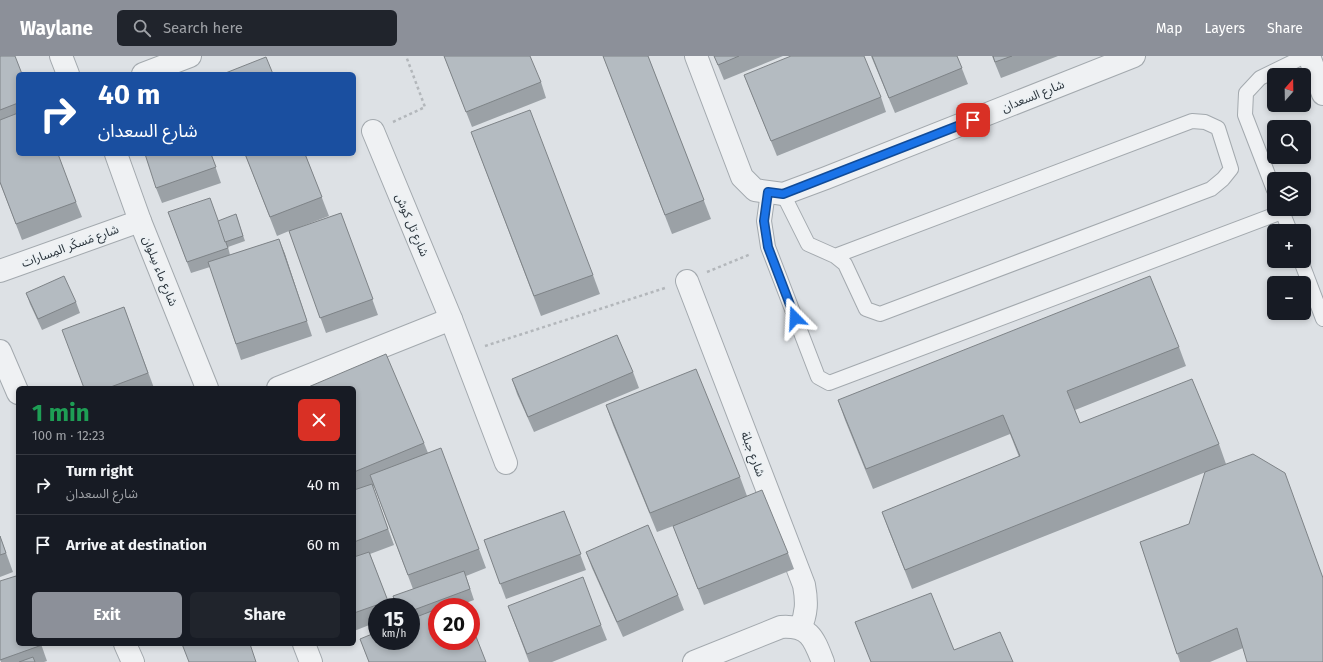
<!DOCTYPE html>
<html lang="en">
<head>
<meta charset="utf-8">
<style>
  body { margin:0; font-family:"Fira Sans","Noto Sans Arabic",sans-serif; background:#20242c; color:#f1f3f6; height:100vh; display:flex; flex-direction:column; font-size:15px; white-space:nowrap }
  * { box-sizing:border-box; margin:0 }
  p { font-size:13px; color:#9ea1a6 }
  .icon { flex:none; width:22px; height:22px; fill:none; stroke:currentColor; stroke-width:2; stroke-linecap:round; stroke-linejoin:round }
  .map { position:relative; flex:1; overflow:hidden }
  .sheet { position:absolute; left:16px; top:330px; width:340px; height:260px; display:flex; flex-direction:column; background:#171b24; border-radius:6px; box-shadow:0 2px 6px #0003 }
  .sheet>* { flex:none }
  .banner { position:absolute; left:16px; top:16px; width:340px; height:84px; border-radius:6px; box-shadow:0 2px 6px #0003; background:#1a4fa0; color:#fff; overflow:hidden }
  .needle { width:26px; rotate:20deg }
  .buttons { position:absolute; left:1267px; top:12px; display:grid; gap:8px }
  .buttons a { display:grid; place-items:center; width:44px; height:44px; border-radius:6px; background:#171b24; box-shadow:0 2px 6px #0003; font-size:20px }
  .speed { position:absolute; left:368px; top:542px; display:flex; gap:8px; font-size:20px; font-weight:700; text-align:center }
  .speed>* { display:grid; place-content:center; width:52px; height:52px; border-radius:50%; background:#171b24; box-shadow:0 2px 6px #0003; line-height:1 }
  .speed small { font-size:10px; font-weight:400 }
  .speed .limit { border:6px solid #d22; background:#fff; color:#111 }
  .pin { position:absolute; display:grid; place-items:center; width:34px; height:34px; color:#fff; margin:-17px; border-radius:8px; box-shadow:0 2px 6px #0006 }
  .me { position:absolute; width:44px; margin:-22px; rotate:339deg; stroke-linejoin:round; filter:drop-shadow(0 0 3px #0008) }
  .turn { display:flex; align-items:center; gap:14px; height:84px; padding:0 16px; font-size:18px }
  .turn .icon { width:52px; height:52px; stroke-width:2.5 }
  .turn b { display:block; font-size:28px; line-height:34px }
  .round { display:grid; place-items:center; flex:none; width:42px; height:42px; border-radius:6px; background:#20242c }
  .head { display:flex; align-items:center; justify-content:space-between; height:68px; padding:0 16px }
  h1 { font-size:24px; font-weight:700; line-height:30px; color:#1e9e55 }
  .primary-button { display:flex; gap:8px; margin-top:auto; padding:8px 16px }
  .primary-button a { flex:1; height:46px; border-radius:6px; background:#8c9099; color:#fff; font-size:16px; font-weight:700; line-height:46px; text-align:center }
  .primary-button a+a { background:#20242c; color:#f1f3f6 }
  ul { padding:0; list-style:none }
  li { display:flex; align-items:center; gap:12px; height:60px; padding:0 16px; border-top:1px solid #363941 }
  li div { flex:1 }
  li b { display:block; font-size:15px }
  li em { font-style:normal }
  header { display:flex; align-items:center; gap:24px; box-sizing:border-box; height:56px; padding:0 20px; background:#8c9099; color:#fff }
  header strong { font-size:19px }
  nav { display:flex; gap:22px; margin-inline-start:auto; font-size:14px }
  .search { width:280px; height:36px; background:#20242c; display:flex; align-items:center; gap:10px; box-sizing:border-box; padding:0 14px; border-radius:6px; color:#9ea1a6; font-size:15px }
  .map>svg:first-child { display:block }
</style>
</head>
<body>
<header>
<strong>Waylane</strong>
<div class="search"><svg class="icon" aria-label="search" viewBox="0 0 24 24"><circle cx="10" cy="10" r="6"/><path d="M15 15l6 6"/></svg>Search here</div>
<nav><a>Map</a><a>Layers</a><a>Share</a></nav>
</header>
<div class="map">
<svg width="1323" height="606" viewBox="0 0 1323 606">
  <rect width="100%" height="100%" fill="#dde1e5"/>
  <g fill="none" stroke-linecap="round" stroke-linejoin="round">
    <defs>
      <g id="service">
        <path d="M 1274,134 L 1245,59 L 1246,37 L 1260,22 L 1305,0"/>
        <path d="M 768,136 L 764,165 L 768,191 L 818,321 L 829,327 L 1282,156"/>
        <path d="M 783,138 L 808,188 L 835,200 L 845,208 L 866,253 L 880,258 L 1211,133 L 1223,123 L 1231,113 L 1218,72 L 1205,66 L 1192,65 L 835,200"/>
        <path d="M 1281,153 L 1290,175"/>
        <path d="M 1301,205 L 1323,263"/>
      </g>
      <g id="minor">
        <path d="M 61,0 L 68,18"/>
        <path d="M 696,0 L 742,121 L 755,134 L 783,138 L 826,122 L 1134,0"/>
        <path d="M 1309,0 L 1323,38"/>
        <path d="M 143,18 L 190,0"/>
        <path d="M 373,75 L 451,263 L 506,407"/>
        <path d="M 116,98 L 140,165 L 207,332"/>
        <path d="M 0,215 L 140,165"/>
        <path d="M 687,225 L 804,529 C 807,545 807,558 800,572"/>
        <path d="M 0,295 L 18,337"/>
        <path d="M 278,332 L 451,263"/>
        <path d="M 125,588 L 133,606"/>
        <path d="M 304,588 L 311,606"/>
        <path d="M 694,606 L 781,571 C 810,569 814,583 823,606"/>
      </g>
    </defs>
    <use href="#service" stroke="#a3a9ae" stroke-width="16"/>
    <use href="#minor" stroke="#a3a9ae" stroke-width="24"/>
    <g stroke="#b3b7bb" stroke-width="2.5" stroke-dasharray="3 3" stroke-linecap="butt">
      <path d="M 393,66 L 425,51 L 406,0"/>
      <path d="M 707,216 L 751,198"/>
      <path d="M 485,290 L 665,232"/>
    </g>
    <use href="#service" stroke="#eff1f3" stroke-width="14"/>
    <use href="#minor" stroke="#eff1f3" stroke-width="22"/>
  </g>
  <g fill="#9ba1a6">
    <path d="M 0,0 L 18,18 L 18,98 L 76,146 L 82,161 L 22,184 L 0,127 Z"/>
    <path d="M 444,0 L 541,26 L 546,42 L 472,71 Z"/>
    <path d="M 603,0 L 648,0 L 711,163 L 672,178 Z"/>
    <path d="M 714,0 L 783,0 L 724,24 Z"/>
    <path d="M 871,0 L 957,0 L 968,28 L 895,57 Z"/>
    <path d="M 992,0 L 1058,0 L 1001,22 Z"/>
    <path d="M 744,19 L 881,41 L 886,56 L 777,100 L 750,34 Z"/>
    <path d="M 471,76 L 593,219 L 600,238 L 541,260 Z"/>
    <path d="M 211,98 L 221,127 L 162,147 L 156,132 Z"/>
    <path d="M 245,98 L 305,98 L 329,160 L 295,173 L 341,157 L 378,259 L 326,277 L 289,175 L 277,180 Z"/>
    <path d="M 168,156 L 223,178 L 236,158 L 245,185 L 228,191 L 230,199 L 279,183 L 312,280 L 241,304 L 210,211 L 191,217 Z"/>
    <path d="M 26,237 L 76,246 L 80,257 L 42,274 L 30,248 Z"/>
    <path d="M 124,251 L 154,332 L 84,332 Z"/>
    <path d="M 1179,291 L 1186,310 L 1075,354 L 1080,367 L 1219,388 L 1226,408 L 912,533 L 889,475 L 882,456 L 1019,401 L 1010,378 L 873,433 L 845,364 L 838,344 Z"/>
    <path d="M 633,316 L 639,332 L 534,376 L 517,338 L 512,323 Z"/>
    <path d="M 354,332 L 424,387 L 428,397 L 479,493 L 486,512 L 466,520 L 474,544 L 463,548 L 464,551 L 437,551 L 437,585 L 486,606 L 369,606 L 360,583 L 411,585 L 411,551 L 413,533 L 374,430 L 373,431 L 394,489 L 370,498 L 390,551 L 377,551 L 377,566 L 354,575 Z"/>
    <path d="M 606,349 L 740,421 L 747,440 L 788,497 L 794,513 L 704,549 L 673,470 L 657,476 L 613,369 Z"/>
    <path d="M 564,455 L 586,514 L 506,543 L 484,484 Z"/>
    <path d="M 0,480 L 13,516 L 0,521 Z"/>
    <path d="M 1140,486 L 1323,606 L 1243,592 L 1210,606 L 1180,606 Z"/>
    <path d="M 586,496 L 678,539 L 684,554 L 623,581 L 592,512 Z"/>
    <path d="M 508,550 L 601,569 L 607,584 L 552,606 L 529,606 Z"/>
    <path d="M 41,588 L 47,605 L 44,606 L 1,606 L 0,603 Z"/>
  </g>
  <path fill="#7e8387" d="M 279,183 L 285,198 L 312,280 L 307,265 Z"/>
  <g fill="#b4bbc1" stroke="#7e8387">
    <path d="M 0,0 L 15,0 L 22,18 L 18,18 L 18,47 L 0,54 Z"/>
    <path d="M 444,0 L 530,0 L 541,26 L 466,56 Z"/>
    <path d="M 603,0 L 648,0 L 704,144 L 665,159 Z"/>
    <path d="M 714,0 L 739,0 L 718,9 Z"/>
    <path d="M 791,0 L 864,0 L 881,41 L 771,85 L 744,19 Z"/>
    <path d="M 872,0 L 957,0 L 962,12 L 889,42 Z"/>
    <path d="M 993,0 L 1012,0 L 995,6 Z"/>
    <path d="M 266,1 L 273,18 L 223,18 Z"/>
    <path d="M 530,54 L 593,219 L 534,240 L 471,76 Z"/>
    <path d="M 18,57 L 18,98 L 58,98 L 76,146 L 16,168 L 0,126 L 0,64 Z"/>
    <path d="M 145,98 L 211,98 L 216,111 L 156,132 Z"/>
    <path d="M 245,98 L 305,98 L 322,141 L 270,161 Z"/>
    <path d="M 210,142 L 228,192 L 187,206 L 168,156 Z"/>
    <path d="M 341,157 L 373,243 L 320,262 L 289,175 Z"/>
    <path d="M 236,158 L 243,180 L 225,186 L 218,165 Z"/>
    <path d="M 279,183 L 307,265 L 236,288 L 208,206 Z"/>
    <path d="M 64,220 L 76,246 L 38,263 L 26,237 Z"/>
    <path d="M 1150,220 L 1179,291 L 1067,335 L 1080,367 L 1192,323 L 1219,388 L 905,514 L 882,456 L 1020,400 L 1003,359 L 866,413 L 838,344 Z"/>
    <path d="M 124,251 L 148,317 L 108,332 L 84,332 L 62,274 Z"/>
    <path d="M 617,279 L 633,316 L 528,361 L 512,323 Z"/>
    <path d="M 386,298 L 424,387 L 354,416 L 354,332 L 306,332 Z"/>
    <path d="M 696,313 L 740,421 L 650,457 L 606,349 Z"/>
    <path d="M 441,392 L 479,493 L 408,519 L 370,419 Z"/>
    <path d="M 1253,398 L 1285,417 L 1323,522 L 1323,606 L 1247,606 L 1237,572 L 1177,598 L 1140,486 L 1189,468 L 1205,416 Z"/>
    <path d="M 372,428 L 388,473 L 354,486 L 354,434 Z"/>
    <path d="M 762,434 L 788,497 L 698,533 L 673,470 Z"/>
    <path d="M 564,455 L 581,498 L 500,528 L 484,484 Z"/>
    <path d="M 648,469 L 678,539 L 617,566 L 586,496 Z"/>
    <path d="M 0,480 L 6,497 L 0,499 Z"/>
    <path d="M 369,496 L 388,545 L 354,557 L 354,501 Z"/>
    <path d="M 464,515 L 470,533 L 411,555 L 411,551 L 397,551 L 393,540 Z"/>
    <path d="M 16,520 L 18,525 L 18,588 L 41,588 L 42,589 L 0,604 L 0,525 Z"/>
    <path d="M 583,521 L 601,569 L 527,598 L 508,550 Z"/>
    <path d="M 931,537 L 954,594 L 1000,576 L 1013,606 L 871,606 L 855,566 Z"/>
    <path d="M 461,543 L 464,551 L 442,551 Z"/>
    <path d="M 437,553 L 437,585 L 471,585 L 471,568 L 486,606 L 369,606 L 360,583 L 377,576 L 377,585 L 411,585 L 411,563 Z"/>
    <path d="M 182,588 L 250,588 L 256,606 L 189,606 Z"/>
    <path d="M 33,601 L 35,606 L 19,606 Z"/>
  </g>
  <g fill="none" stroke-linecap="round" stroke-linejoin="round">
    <defs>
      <path id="route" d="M 795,262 L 768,191 L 764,165 L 768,136 L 783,138 L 973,64"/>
    </defs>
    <use href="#route" stroke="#114b97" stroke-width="10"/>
    <use href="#route" stroke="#1a73e8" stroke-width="7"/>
  </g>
  <g text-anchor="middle" stroke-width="3" stroke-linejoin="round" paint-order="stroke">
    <g font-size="12" fill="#283139" stroke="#ebf0f3">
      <text transform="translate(1033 40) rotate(-22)" y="4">شارع السعدان</text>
      <text transform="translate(412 169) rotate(67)" y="4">شارع تل كوش</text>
      <text transform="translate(70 190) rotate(-20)" y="4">شارع مَسكَر المِسارات</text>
      <text transform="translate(160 215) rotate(68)" y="4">شارع ماء سِلوان</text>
      <text transform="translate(753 398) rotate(69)" y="4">شارع جبلة</text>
    </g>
  </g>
</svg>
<div class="buttons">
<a><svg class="needle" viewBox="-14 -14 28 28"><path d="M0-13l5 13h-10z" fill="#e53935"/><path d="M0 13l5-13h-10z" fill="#9ea1a6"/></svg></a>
<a><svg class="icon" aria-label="search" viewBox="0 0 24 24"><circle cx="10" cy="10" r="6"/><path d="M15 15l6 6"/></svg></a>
<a><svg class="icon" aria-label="layers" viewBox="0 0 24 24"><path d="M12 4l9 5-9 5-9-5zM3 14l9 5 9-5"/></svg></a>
<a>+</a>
<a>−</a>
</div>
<div class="speed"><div>15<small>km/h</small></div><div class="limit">20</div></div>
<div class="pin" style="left:973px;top:64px;background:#d93025"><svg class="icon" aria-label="arrive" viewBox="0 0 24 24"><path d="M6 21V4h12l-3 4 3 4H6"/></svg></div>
<svg class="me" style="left:795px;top:262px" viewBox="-20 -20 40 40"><path d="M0-17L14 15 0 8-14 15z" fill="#1a73e8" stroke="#fff" stroke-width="4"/></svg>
<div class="banner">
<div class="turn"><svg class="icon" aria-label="right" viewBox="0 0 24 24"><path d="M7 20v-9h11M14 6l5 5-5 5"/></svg><div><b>40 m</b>شارع السعدان</div></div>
</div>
<section class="sheet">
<div class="head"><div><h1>1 min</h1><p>100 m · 12:23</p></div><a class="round" style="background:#d93025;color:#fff"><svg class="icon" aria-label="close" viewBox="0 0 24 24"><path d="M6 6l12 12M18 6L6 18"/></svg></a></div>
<ul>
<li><svg class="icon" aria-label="right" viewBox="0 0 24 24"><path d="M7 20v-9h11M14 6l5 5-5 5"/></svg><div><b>Turn right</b><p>شارع السعدان</p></div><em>40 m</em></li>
<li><svg class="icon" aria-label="arrive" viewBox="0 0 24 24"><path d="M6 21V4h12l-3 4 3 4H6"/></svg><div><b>Arrive at destination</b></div><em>60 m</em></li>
</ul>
<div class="primary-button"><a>Exit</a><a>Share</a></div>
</section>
</div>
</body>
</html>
